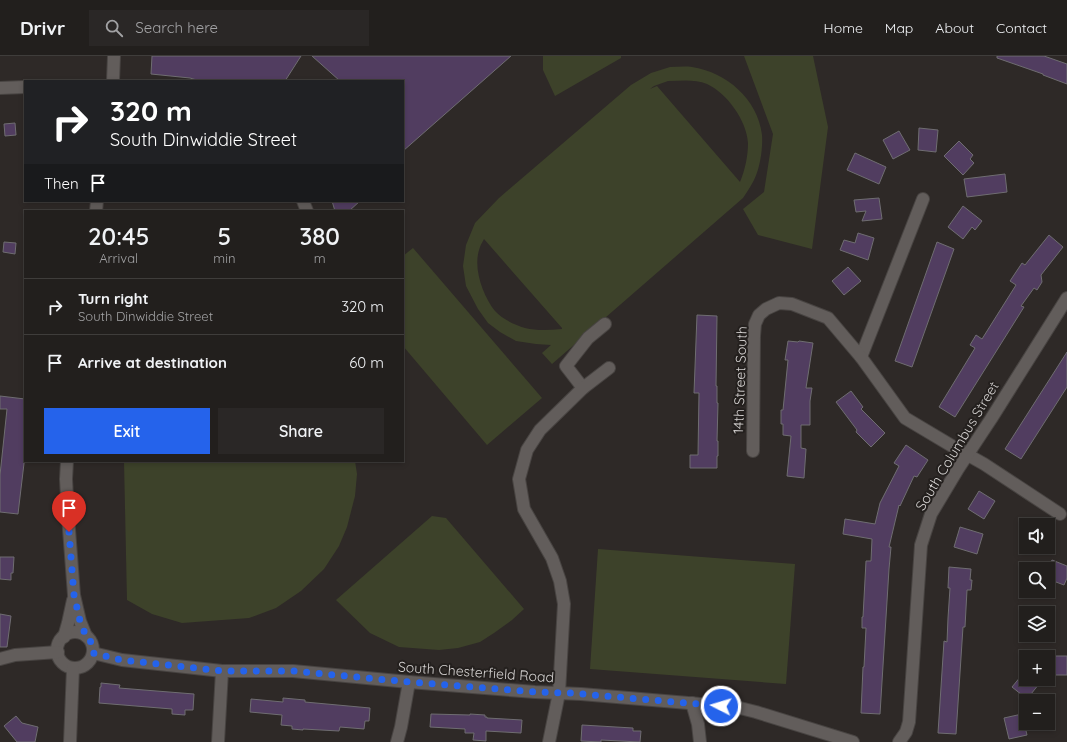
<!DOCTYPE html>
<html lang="en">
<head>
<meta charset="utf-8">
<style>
  body { margin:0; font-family:Quicksand,sans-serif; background:#2a2726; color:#f1f3f6; height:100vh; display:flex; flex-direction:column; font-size:15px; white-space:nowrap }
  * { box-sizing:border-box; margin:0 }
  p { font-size:13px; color:#a2a2a4 }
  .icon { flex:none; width:22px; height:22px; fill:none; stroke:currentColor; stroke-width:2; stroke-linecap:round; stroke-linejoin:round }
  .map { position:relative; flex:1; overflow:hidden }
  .details { position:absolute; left:24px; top:154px; width:380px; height:252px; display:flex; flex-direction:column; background:#221f1d; border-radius:0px; box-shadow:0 2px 6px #0003,0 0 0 1px #3f3d3b }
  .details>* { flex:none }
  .banner { position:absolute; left:24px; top:24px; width:380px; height:122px; border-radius:0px; box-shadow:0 2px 6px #0003,0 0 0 1px #3f3d3b; background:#202124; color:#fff; overflow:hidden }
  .tools { position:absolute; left:1019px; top:462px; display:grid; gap:8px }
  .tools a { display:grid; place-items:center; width:36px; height:36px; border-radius:0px; background:#221f1d; box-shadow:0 2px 6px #0003,0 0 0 1px #3f3d3b; font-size:20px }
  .pin { position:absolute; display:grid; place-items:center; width:34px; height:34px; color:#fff; margin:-41px -17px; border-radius:50% 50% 50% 0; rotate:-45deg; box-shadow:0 0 4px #0007 }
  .pin .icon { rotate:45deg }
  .me { position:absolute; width:44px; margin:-22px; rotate:275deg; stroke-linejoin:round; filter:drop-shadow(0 0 3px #0008) }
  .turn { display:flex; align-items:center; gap:14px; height:84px; padding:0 20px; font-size:18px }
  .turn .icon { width:52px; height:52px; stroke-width:2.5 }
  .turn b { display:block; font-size:28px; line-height:34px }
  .then { display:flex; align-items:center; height:38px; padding:0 20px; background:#0003; gap:8px; font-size:15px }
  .eta { display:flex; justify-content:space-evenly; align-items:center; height:68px; text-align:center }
  .eta b { font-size:24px; font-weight:600; line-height:28px }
  .primary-button { display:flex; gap:8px; margin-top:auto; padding:8px 20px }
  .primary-button a { flex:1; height:46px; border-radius:0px; background:#2563eb; color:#fff; font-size:16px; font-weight:600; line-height:46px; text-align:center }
  .primary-button a+a { background:#2a2726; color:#f1f3f6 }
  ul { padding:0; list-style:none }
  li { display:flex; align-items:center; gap:12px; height:56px; padding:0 20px; border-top:1px solid #3f3d3b }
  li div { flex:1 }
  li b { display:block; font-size:15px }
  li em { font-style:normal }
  header { display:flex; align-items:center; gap:24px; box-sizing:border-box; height:56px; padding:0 20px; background:#221f1d; border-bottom:1px solid #3f3d3b }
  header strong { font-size:19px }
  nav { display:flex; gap:22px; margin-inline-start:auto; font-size:14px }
  .search { width:280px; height:36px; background:#2a2726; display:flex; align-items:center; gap:10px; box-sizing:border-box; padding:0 14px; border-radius:0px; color:#a2a2a4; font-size:15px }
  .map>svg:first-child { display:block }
</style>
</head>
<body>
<header>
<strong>Drivr</strong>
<div class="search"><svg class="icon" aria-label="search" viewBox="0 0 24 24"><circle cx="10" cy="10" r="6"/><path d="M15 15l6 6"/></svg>Search here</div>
<nav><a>Home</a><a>Map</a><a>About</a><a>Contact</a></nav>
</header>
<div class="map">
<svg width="1067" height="686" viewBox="0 0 1067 686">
  <rect width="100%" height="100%" fill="#2e2927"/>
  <g fill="#3d422a" fill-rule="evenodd">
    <path d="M 543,0 L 621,0 L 621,2 L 555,40 L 543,14 Z"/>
    <path d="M 744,0 L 813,0 L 828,71 L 812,193 L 758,179 L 743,153 L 764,136 L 773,78 Z"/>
    <path d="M 670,11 C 677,11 685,10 692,11 C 726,16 758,43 762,79 C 763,92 760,112 754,124 C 751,130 747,136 743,142 L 552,308 L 542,297 L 551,289 L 536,288 L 516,285 L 500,276 L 488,267 L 478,253 L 466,230 L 463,210 L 466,189 L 475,167 L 499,142 L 631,29 L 651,17 ZM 668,25 C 681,25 695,23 707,28 C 727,37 747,65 748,87 C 748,100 745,114 740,126 L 657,30 L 650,33 L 654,30 ZM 484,183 L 562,272 L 562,273 C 550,274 537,275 525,272 C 515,269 502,263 495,255 C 483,240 472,211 480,191 C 481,188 483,185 484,183 Z"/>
    <path d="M 413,192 L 542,342 L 487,389 L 403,290 L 403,200 Z"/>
    <path d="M 124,405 L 355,405 L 357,418 L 355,440 L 347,471 L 339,490 L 324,513 L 301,535 L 276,552 L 249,562 L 182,567 L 152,558 L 127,544 Z"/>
    <path d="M 432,460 L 446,462 L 524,553 L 512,564 L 494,577 L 480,586 L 458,592 L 439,594 L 399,591 L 370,577 L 336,544 Z"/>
    <path d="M 598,493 L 795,508 L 786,628 L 590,613 Z"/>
  </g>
  <g fill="#513d60" stroke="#6f6d71">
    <path d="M 152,0 L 301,0 L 285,25 L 200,25 L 190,22 L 151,18 Z"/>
    <path d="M 312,0 L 511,0 L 403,95 L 403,25 L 340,25 Z"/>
    <path d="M 997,0 L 1044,0 L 1067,8 L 1067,28 L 1043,19 L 1043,18 L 997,2 Z"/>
    <path d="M 15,67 L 16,79 L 5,80 L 4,68 Z"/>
    <path d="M 919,72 L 938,74 L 936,96 L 918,94 Z"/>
    <path d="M 899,75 L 910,94 L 893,103 L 883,84 Z"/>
    <path d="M 959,85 L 973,99 L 970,103 L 974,107 L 963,119 L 944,100 Z"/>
    <path d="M 855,97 L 886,111 L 879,128 L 847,114 Z"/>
    <path d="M 1005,118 L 1007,136 L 967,141 L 964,123 Z"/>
    <path d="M 879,142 L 882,163 L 862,165 L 866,155 L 856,156 L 854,144 Z"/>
    <path d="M 332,145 L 360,145 L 349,155 L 335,155 Z"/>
    <path d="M 963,150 L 982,165 L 975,174 L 972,171 L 963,183 L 948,171 Z"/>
    <path d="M 858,177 L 874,182 L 868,204 L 840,194 L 844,184 L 855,187 Z"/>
    <path d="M 1049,179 L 1063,191 L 1041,219 L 1042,226 L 1037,234 L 1034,232 L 1021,250 L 1024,251 L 955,361 L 939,351 L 975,292 L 970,289 L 976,279 L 982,283 L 1016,229 L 1010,225 L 1022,207 L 1025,209 Z"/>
    <path d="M 4,186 L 16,187 L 15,198 L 3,196 Z"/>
    <path d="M 937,186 L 954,193 L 912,311 L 895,305 Z"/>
    <path d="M 848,211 L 861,225 L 844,239 L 832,225 Z"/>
    <path d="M 697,259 L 717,260 L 716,330 L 717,330 L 717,347 L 718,347 L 717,385 L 718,385 L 718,400 L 717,400 L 717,412 L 690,412 L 690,399 L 698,399 L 699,337 L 694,337 Z"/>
    <path d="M 788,285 L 798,286 L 799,285 L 813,287 L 806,332 L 812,332 L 810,345 L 810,369 L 801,369 L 801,392 L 806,393 L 804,422 L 787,420 L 791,380 L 783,379 L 783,368 L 781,368 L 781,354 L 783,354 L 788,304 L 785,304 Z"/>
    <path d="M 1067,296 L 1067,331 L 1021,403 L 1005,393 Z"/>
    <path d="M 851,335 L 863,351 L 861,353 L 885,377 L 871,391 L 856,376 L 857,374 L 836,346 Z"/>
    <path d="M 0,340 L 25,343 L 25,399 L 18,458 L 0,456 L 0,419 L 7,353 L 0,353 Z"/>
    <path d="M 906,389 L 928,404 L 917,421 L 914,420 L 900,450 L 899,449 L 889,491 L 891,491 L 889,513 L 880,658 L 861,657 L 863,611 L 864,611 L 866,572 L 862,572 L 862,561 L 863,561 L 866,505 L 871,505 L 872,483 L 843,478 L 845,463 L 875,468 L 880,447 L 899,410 L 894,407 Z"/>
    <path d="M 979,435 L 995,445 L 984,463 L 968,453 Z"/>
    <path d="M 960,471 L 983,478 L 977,498 L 954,491 Z"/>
    <path d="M 0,501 L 14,501 L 13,517 L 11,517 L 11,524 L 0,523 Z"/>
    <path d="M 1052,504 L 1067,510 L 1067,522 L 1064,529 L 1048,523 L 1048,513 Z"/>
    <path d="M 949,511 L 971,513 L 970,524 L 972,524 L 971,534 L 967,534 L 965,571 L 963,571 L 956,678 L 938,677 L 944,585 L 947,586 L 948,562 L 950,532 L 948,532 Z"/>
    <path d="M 0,558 L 11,560 L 7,591 L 0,591 Z"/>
    <rect x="1051" y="600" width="16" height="19"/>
    <path d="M 1026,614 L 1026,623 L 1043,623 L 1027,643 L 1012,631 Z"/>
    <path d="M 101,627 L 120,629 L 119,632 L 194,638 L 193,654 L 185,654 L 185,659 L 172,658 L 172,653 L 99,647 L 100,631 L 101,631 Z"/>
    <path d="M 283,642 L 305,644 L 305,646 L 370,652 L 369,665 L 365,665 L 364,673 L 340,671 L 339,675 L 303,673 L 303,674 L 292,673 L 292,670 L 281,669 L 282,659 L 250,656 L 251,643 L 283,646 Z"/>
    <path d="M 431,658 L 470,659 L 470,658 L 485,659 L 485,661 L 487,661 L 487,662 L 522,664 L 521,677 L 486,675 L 486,685 L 473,684 L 474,677 L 465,677 L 465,673 L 430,671 Z"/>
    <path d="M 1022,658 L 1027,679 L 1009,683 L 1004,662 Z"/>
    <path d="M 16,660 L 22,667 L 38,671 L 35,686 L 17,686 L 4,670 Z"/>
    <path d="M 582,669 L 633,672 L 633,675 L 641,675 L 640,686 L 601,684 L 601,686 L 581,685 Z"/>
  </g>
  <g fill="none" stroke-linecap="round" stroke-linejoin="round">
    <defs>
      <g id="minor">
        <path d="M 113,25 L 114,0"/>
        <path d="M 0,32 L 25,31"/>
        <path d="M 303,145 L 307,155"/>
        <path d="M 96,155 L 97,145"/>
        <path d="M 861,301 L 923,143"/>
        <path d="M 583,332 L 566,310 L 588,282 L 605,268"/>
        <path d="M 753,395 L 754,280 L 755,268 L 759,259 L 766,253 L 779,247 L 792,248 L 828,262 L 861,301 L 905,362 L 952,390 L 984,408 L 1060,458"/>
        <path d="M 67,405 L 66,423 L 68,460 L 74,539 L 80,565 L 86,580"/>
        <circle cx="75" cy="594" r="18"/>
        <path d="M 64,581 L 68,567 L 73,544"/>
        <path d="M 93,597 L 122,604 L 222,615 L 293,615 L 409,626 L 535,636 L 581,638 L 736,651 L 756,656 L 853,686"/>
        <path d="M 0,603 L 15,599 L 58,596"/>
        <path d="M 692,647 L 698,668 L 700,686"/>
        <path d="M 70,686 L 73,612"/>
        <path d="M 218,686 L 222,615"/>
        <path d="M 397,686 L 401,671 L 409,626"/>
        <path d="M 549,686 L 559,637 L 564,548 L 560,525 L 552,502 L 524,453 L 519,423 L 527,394 L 540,374 L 583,332 L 609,312"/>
        <path d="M 899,686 L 906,676 L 909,666 L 921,489 L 931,458 L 958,413 L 991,363 L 1067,242"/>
      </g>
    </defs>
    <use href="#minor" stroke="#484442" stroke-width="14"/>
    <use href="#minor" stroke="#625d5b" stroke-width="12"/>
  </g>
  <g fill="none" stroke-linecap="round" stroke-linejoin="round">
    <path stroke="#2563eb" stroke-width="7" stroke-dasharray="0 12.6" d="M 69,476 L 74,539 L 80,565 L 86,580 L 90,584 L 92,590 L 93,597 L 122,604 L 222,615 L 293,615 L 409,626 L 535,636 L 570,637 L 721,650"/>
  </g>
  <g text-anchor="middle" stroke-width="4" stroke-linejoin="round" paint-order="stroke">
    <g font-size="14" fill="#d5d2d1" stroke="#24201e">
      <text transform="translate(740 324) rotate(-88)" y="5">14th Street South</text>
      <text transform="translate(957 390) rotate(-59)" y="5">South Columbus Street</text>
      <text transform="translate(476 616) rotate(4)" y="5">South Chesterfield Road</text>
    </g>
  </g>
</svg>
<div class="tools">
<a><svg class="icon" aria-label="sound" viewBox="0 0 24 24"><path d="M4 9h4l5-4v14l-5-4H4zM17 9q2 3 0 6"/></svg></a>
<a><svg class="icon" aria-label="search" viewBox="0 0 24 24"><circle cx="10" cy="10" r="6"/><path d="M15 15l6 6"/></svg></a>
<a><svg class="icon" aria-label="layers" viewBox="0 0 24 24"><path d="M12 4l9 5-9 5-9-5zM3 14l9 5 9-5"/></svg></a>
<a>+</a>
<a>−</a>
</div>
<div class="pin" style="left:69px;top:476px;background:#d93025"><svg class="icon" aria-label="arrive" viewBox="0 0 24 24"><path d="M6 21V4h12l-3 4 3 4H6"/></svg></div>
<svg class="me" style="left:721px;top:650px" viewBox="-20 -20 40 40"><circle r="17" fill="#2563eb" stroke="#fff" stroke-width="3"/><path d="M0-11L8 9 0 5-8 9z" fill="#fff"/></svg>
<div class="banner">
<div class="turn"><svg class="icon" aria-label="right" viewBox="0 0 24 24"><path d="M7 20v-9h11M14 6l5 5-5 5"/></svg><div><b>320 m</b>South Dinwiddie Street</div></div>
<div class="then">Then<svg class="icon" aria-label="arrive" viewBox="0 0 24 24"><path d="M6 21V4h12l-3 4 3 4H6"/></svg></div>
</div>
<section class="details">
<div class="eta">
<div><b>20:45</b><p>Arrival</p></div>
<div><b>5</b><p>min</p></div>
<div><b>380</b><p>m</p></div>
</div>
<ul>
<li><svg class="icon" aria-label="right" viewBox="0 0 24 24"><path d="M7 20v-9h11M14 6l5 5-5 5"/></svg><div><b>Turn right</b><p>South Dinwiddie Street</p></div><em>320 m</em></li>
<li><svg class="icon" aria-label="arrive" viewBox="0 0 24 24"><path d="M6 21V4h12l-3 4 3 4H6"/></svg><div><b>Arrive at destination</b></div><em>60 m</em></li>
</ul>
<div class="primary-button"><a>Exit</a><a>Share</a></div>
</section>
</div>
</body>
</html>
